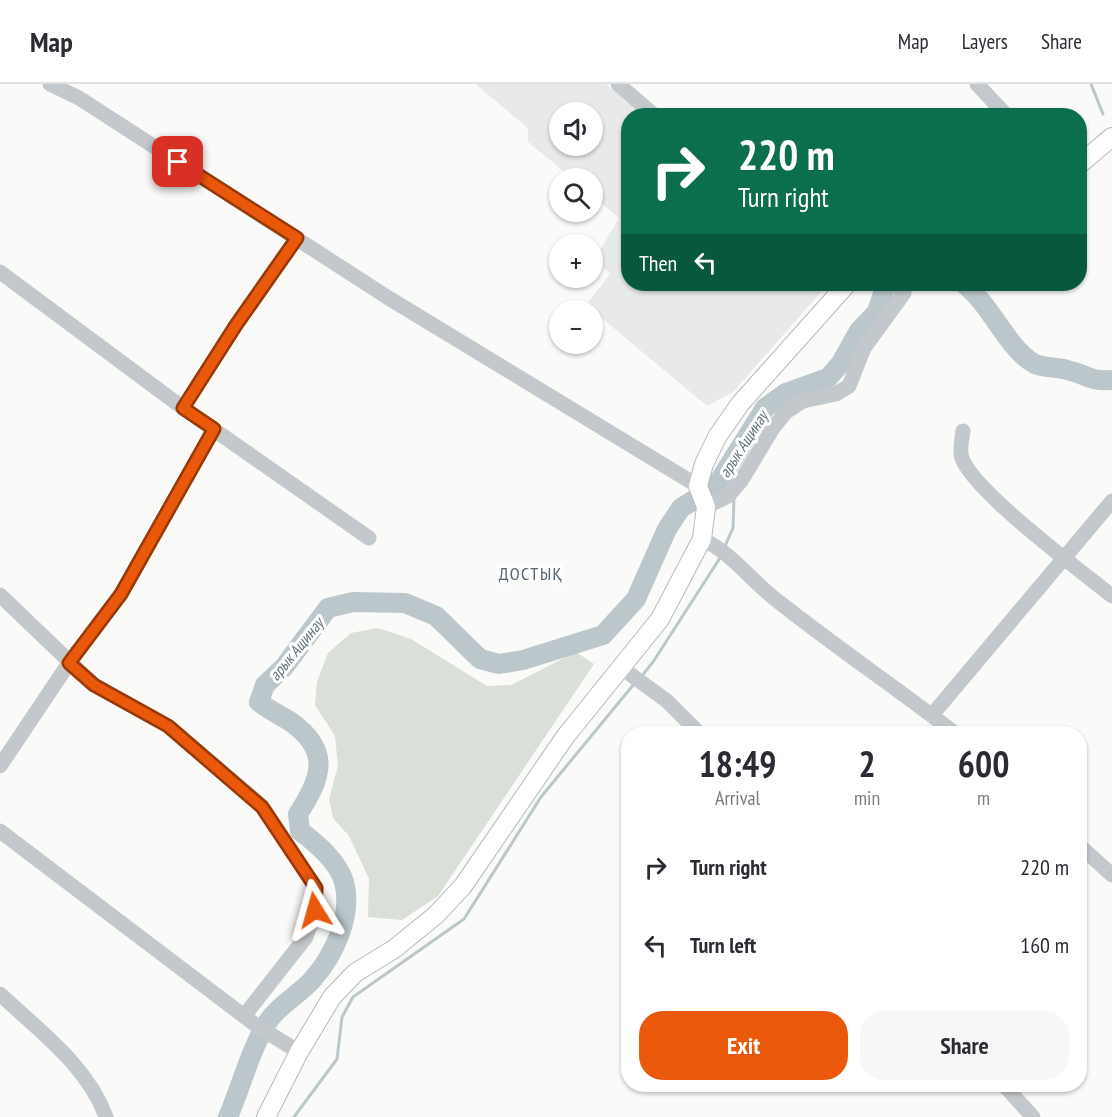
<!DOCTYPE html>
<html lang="en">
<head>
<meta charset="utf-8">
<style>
  body { margin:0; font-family:"PT Sans Narrow",sans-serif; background:#f7f7f7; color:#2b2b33; height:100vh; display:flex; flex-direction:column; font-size:22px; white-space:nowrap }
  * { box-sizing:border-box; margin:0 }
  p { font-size:20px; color:#7c7c81 }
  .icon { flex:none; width:33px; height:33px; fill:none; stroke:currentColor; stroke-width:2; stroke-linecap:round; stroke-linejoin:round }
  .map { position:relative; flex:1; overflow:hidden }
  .sheet { position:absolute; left:621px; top:642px; width:466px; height:366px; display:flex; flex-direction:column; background:#fff; border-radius:24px; box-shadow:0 2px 4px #0004 }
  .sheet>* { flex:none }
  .hud { position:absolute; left:621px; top:24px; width:466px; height:183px; border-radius:24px; box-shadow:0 2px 4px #0004; background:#0b6e4f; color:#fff; overflow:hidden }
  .tools { position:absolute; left:549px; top:18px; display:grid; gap:12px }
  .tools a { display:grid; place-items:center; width:54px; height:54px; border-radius:50%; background:#fff; box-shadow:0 2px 4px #0004; font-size:30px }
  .pin { position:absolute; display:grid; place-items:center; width:51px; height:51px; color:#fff; margin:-26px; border-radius:12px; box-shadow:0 3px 9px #0006 }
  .me { position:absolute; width:66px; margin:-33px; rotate:352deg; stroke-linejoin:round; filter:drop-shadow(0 0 4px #0008) }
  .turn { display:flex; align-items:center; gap:21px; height:126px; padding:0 18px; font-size:27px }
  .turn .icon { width:78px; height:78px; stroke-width:2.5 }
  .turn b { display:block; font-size:42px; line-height:51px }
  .then { display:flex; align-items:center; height:57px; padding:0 18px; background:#0003; gap:12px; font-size:22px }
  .eta { display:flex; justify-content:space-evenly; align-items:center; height:102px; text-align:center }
  .eta b { font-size:36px; font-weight:800; line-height:42px }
  .primary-button { display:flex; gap:12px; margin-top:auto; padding:12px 18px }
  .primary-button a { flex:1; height:69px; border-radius:24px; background:#ea580c; color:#fff; font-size:24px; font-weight:800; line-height:69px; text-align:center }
  .primary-button a+a { background:#f7f7f7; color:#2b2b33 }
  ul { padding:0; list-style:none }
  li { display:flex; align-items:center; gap:18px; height:78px; padding:0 18px }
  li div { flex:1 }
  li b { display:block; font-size:22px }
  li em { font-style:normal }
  header { display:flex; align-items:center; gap:36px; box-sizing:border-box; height:84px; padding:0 30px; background:#fff; border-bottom:2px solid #e1e1e2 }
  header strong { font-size:28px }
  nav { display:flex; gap:33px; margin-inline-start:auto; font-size:21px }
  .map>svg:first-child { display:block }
</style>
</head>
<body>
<header>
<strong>Map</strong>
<nav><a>Map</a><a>Layers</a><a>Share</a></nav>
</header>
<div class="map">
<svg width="1112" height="1033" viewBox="0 0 1112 1033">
  <rect width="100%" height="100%" fill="#fafaf8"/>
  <path fill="#e8e9e9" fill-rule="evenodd" d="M 475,0 L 606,0 L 643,31 L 628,32 L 628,200 L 828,200 L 733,308 L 707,322 L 586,221 L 610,190 L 595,175 L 619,134 L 593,112 L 592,94 L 572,94 L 528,58 L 528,44 ZM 560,28 L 592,28 L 592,62 L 560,62 Z"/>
  <path fill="#dadfd7" d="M 378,544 L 411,555 L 487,602 L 511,601 L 576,568 L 594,580 L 438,812 L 402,836 L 368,833 L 369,795 L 349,752 L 333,734 L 329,715 L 338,682 L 335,652 L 315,621 L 317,598 L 328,569 L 351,549 Z"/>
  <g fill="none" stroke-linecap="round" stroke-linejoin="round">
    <g stroke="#bbc7cb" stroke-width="3">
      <path d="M 1091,0 L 1103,30"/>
      <path d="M 728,383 L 731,399"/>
      <path d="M 725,462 L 733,444 L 734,414"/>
      <path d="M 641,593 L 653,578 L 720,474"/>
      <path d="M 294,1033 L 337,975 L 342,933 L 353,913 L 464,835 L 541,713 L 634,600"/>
    </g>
    <g stroke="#bbc7cb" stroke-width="20">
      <path d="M 964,200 C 991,220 1008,266 1035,280 C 1044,284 1058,283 1067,286 C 1087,290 1089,298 1112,296"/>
      <path d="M 228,1033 C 242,1001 250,965 269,936 C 280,920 300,910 313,895 C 334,871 353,831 344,798 C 338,777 316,759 300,747 L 298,730 C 321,695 332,667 291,638 C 280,631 269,626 259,618 L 265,601 L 284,583 L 328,524 L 353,518 L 405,519 L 436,532 L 480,575 L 499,580 L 523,576 L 603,551 L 636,515 L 667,445 L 681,424 L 716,402 L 765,324 L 786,309 L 828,294 L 841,279 L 859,247 L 877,228 L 885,203 L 890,200"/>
    </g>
    <defs>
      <g id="major">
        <path d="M 1080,80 L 1112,53"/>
        <path d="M 266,1033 L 299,968 L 332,913 L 355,889 L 394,865 L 436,831 L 463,802 L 565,653 L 660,535 L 702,455 L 706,423 L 698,402 L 704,380 L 717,353 L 740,320 L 847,200"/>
      </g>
    </defs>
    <use href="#major" stroke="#b5babe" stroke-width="20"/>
    <g stroke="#c3c8cc" stroke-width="15">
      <path d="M 50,0 L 79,14 L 387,213 L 698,402"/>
      <path d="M 618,0 L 655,32"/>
      <path d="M 977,0 L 1007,32"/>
      <path d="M 0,188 L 183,324 L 369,454"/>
      <path d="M 183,324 L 236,241 L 297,154"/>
      <path d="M 963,347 C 962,355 959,367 962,374 C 973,407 1081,487 1112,512"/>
      <path d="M 706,423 L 728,412 L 741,397 L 773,344 L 786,328 L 803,317 L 836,310 L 849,302 L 864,264 L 904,209"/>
      <path d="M 702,455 C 732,469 752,498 779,518 C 837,564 898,605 956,650"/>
      <path d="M 0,511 L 94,601 L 168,642 L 262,722 L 316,804 L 315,826 L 306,853 L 244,932"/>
      <path d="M 619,582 L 667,617 L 700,650"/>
      <path d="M 932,631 L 1112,417"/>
      <path d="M 0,682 L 69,579 L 121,510 L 214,345"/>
      <path d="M 0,747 L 257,942 L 299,968"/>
      <path d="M 1080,762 L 1112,791"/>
      <path d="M 0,910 C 38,946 88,982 106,1033"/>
      <path d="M 1003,1000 L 1033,1033"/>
    </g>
    <use href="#major" stroke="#fff" stroke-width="18"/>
  </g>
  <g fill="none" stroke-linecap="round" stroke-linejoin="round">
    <defs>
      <path id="route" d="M 178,78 L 297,154 L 236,241 L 183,324 L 214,345 L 121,510 L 69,579 L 94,601 L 168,642 L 262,723 L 316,804 L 315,826"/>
    </defs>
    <use href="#route" stroke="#983908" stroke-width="15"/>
    <use href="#route" stroke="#ea580c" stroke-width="10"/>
  </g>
  <g text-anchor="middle" stroke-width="6" stroke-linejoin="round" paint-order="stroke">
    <g font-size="16" font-style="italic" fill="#60757c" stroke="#fff">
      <text transform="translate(743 360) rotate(-57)" y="6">арык Ащинау</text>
      <text transform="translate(296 565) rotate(-51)" y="6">арык Ащинау</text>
    </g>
    <g font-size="18" letter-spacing="1.5" fill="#57646e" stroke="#fff">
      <text x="531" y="496">ДОСТЫҚ</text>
    </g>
  </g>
</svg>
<div class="tools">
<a><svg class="icon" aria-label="sound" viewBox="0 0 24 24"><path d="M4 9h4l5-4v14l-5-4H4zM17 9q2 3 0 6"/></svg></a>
<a><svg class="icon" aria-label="search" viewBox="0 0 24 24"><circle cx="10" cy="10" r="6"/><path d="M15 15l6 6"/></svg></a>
<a>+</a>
<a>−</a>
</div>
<div class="pin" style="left:178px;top:78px;background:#d93025"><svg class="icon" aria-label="arrive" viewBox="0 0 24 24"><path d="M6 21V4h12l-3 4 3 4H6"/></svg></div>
<svg class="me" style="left:315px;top:826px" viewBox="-20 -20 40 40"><path d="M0-17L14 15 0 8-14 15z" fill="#ea580c" stroke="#fff" stroke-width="4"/></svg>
<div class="hud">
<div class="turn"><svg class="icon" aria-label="right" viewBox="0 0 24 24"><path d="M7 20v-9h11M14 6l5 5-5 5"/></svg><div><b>220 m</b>Turn right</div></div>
<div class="then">Then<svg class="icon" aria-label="left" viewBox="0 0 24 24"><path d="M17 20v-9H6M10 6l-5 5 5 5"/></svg></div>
</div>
<section class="sheet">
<div class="eta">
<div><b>18:49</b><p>Arrival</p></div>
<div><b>2</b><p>min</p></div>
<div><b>600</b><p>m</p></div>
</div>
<ul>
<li><svg class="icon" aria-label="right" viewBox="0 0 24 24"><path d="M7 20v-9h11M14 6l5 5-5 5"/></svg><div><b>Turn right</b></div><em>220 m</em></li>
<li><svg class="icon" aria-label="left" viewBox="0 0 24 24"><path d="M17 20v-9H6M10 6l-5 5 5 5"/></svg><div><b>Turn left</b></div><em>160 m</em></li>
</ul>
<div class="primary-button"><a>Exit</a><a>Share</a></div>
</section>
</div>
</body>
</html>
